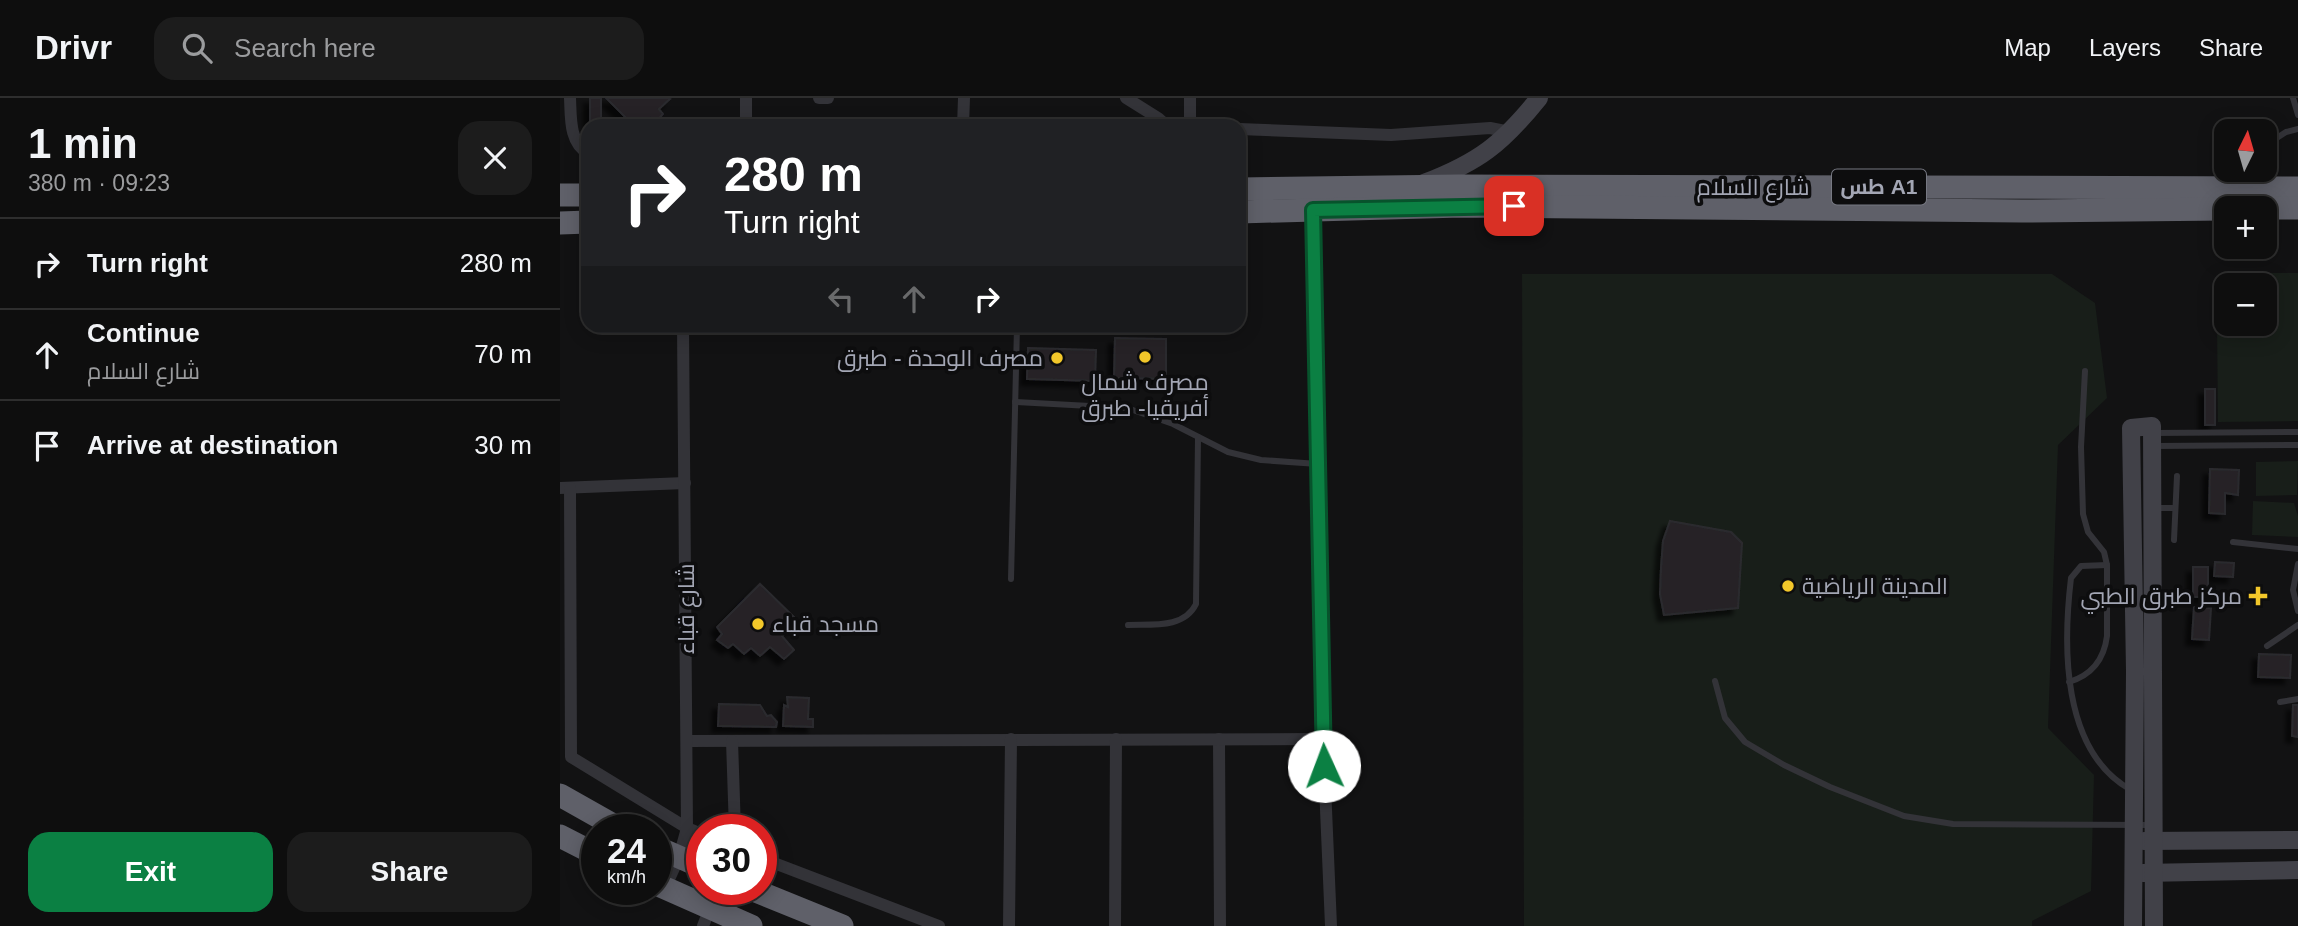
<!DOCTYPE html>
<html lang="en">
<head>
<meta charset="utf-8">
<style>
  body { margin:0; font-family:Helvetica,Cairo,sans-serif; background:#1c1c1c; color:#f1f3f6; height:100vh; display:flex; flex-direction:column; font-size:26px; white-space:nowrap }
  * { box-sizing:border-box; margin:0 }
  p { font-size:23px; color:#9b9c9e }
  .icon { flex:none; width:38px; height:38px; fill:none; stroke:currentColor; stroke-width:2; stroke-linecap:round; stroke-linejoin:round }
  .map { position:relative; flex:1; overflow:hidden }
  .sheet { display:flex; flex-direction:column; background:#0e0e0e; width:560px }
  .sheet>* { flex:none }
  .hud { position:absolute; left:21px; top:21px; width:665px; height:214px; border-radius:21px; box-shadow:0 4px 18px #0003,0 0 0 2px #2e2e2e; background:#202124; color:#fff; overflow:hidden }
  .needle { width:46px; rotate:5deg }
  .controls { position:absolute; left:1654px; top:21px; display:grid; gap:14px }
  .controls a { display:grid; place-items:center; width:63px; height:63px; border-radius:14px; background:#0e0e0e; box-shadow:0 4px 18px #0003,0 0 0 2px #2e2e2e; font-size:35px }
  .speed { position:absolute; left:21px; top:716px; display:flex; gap:14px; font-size:35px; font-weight:700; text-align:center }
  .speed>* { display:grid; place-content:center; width:91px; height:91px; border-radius:50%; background:#0e0e0e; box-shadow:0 4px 18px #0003,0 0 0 2px #2e2e2e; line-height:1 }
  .speed small { font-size:18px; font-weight:400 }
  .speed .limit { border:10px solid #d22; background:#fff; color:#111 }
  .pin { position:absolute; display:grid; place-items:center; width:60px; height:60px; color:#fff; margin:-30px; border-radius:14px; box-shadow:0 4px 10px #0006 }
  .me { position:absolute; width:77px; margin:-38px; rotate:358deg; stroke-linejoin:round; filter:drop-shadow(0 0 5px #0008) }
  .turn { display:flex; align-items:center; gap:24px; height:147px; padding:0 28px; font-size:32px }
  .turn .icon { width:91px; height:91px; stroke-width:2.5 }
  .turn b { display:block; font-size:49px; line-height:60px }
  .lanes { display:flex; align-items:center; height:66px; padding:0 28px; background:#0003; justify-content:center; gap:35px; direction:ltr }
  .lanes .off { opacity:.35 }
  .round { display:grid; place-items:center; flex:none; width:74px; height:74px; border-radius:21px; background:#1c1c1c }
  .head { display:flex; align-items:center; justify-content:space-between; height:119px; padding:0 28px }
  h1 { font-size:42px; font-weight:600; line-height:52px }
  .primary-button { display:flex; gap:14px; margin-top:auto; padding:14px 28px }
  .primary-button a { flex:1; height:80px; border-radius:21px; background:#0b8043; color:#fff; font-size:28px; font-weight:600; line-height:80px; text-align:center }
  .primary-button a+a { background:#1c1c1c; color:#f1f3f6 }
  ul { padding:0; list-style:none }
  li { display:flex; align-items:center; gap:21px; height:91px; padding:0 28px; border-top:2px solid #2e2e2e }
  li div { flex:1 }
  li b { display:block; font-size:26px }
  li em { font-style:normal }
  header { display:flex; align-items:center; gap:42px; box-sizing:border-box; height:98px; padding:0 35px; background:#0e0e0e; border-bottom:2px solid #2e2e2e }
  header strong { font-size:33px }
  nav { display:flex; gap:38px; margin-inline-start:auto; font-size:24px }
  .search { width:490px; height:63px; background:#1c1c1c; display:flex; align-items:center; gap:18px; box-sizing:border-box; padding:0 24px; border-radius:21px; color:#9b9c9e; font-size:26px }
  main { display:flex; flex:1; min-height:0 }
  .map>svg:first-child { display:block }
</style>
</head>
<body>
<header>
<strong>Drivr</strong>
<div class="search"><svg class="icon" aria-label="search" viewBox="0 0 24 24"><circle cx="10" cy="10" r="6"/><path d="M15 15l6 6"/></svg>Search here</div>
<nav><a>Map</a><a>Layers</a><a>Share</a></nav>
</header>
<main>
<section class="sheet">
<div class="head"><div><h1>1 min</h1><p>380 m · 09:23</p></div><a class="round"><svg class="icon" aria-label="close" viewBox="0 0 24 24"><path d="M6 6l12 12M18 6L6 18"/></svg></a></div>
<ul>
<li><svg class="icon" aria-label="right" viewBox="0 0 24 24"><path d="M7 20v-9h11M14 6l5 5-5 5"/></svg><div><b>Turn right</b></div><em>280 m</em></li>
<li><svg class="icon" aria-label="ahead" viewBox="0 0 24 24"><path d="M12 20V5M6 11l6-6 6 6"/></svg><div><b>Continue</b><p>شارع السلام</p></div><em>70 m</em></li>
<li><svg class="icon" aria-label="arrive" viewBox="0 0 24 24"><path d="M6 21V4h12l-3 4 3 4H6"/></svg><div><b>Arrive at destination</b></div><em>30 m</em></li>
</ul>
<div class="primary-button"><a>Exit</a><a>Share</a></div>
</section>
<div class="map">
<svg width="1738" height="828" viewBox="0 0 1738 828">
  <defs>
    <filter id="shadow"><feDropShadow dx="-6" dy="6" stdDeviation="2" flood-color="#0009"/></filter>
  </defs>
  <rect width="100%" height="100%" fill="#121213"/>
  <g fill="#181e19">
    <path d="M 1710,175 L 1738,175 L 1738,323 L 1658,324 L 1657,225 L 1666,199 L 1666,226 L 1704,226 L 1704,187 L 1678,187 L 1695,178 Z"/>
    <path d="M 962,176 L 1492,176 L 1535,205 L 1547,300 L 1498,347 L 1488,630 L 1534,677 L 1531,793 L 1472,823 L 1472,828 L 964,828 Z"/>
    <path d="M 1738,363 L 1737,397 L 1696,398 L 1696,364 Z"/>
    <path d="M 1693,403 L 1734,405 L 1738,418 L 1738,439 L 1692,437 Z"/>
  </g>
  <g fill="#252427" stroke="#2c2b2f" stroke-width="2" filter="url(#shadow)">
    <rect x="30" y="0" width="11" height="28"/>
    <path d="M 46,0 L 108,0 L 110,1 L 99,11 L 103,16 L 95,25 L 90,20 L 79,28 L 74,23 L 70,24 Z"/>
    <path d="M 555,240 L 606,241 L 606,281 L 554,280 Z"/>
    <path d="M 468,250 L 536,252 L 535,283 L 467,281 Z"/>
    <rect x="1645" y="291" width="10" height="36"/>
    <path d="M 1650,371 L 1679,372 L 1678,397 L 1665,395 L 1665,416 L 1649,415 Z"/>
    <path d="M 1110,423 L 1171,434 L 1182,445 L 1178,510 L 1104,517 L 1100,496 L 1101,470 L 1103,443 Z"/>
    <path d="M 1655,464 L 1674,465 L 1673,479 L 1654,478 Z"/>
    <rect x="1633" y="469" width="15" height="30"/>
    <path d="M 200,486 L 238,523 L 222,538 L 234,552 L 224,561 L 210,549 L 200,558 L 191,550 L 184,556 L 173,546 L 168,550 L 157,542 L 162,536 L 157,529 Z"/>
    <path d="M 1634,509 L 1651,510 L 1649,542 L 1632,541 Z"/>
    <path d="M 1699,556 L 1731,557 L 1730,580 L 1698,579 Z"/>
    <path d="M 227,599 L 249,600 L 248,621 L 253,621 L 253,629 L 223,628 L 224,607 L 228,609 Z"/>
    <path d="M 159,606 L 200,607 L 207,618 L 211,617 L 217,624 L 216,629 L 158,628 Z"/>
    <path d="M 1733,607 L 1738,607 L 1738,639 L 1732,638 Z"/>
  </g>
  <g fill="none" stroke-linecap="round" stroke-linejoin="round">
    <g stroke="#333338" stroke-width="6">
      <path d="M 1733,0 L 1738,17"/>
      <path d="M 1712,43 L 1726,34 L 1738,31"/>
      <path d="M 478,228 L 514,228"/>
      <path d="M 455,304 L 567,310 L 613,326 L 668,354 L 701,362 L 758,366"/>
      <path d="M 1593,335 L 1738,334"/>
      <path d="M 1595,348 L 1738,347"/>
      <path d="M 1595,410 L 1615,410"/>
      <path d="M 1614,442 L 1617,378"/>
      <path d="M 1673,444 L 1738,451"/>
      <path d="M 1738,466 L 1733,492 L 1738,513"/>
      <path d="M 1547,467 L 1521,468 L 1511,480 C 1503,547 1501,653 1571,692"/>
      <path d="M 451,481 L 457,228"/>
      <path d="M 568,527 C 591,526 624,531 636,506 L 638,339"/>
      <path d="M 1707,548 L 1738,527"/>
      <path d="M 1155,583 L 1165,620 L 1185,644 L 1224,667 L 1270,689 L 1344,718 L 1393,726 L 1593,727"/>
      <path d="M 1509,584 C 1532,577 1544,562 1547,538 L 1547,467 L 1544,454 L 1528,434 L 1523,416 L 1521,349 L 1525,273"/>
      <path d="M 1720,604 L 1738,601"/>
    </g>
    <g stroke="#333338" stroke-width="12">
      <path d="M 10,0 C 11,19 9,45 28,55"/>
      <path d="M 259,0 L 268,0"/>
      <path d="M 566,0 L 598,20 L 607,28"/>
      <path d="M 630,0 L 630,28"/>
      <path d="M 186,28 L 186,0"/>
      <path d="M 403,28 L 404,0"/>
      <path d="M 679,31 L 831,37 L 930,30 L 950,34"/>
      <path d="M 753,112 L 763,641 L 771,828"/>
      <path d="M 0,390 L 125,385"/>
      <path d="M 10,390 L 11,659 L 127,730 L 142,736"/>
      <path d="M 659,641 L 660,828"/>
      <path d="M 127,643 L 763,641"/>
      <path d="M 172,643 L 175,732"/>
      <path d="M 201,760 L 379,828"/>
      <path d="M 105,790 L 119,759 L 127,730 L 123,228"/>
      <path d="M 143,828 L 150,810"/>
      <path d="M 449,828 L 451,641"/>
      <path d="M 555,828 L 556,641"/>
    </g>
    <g stroke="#414148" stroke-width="18">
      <path d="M 864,85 C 919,64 942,46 979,0"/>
      <path d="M 1584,743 L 1738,742"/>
      <path d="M 1583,775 L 1738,772"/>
      <path d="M 1573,828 L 1575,573 L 1571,330 L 1592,328 L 1594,828"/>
    </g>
    <g stroke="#5f6069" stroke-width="23">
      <path d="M 679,91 L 899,88 L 1738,90"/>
      <path d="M 0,97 L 28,97"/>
      <path d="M 1704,110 L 1738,110"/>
      <path d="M 679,114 L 901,108 L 1462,113 L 1666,111"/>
      <path d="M 0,125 L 28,124"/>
      <path d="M 0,697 L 62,732"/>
      <path d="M 0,738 L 37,757"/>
      <path d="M 96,749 L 142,769"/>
      <path d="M 96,786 L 191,828"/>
      <path d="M 191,791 L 282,828"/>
    </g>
  </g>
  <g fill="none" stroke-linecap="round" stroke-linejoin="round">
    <defs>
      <path id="route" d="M 764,668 L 753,112 L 954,108"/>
    </defs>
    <use href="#route" stroke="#07532c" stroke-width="18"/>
    <use href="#route" stroke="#0b8043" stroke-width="12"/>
  </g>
  <g fill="#f2c72a" stroke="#0d0d0e" stroke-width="2.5">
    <circle cx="585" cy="259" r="7"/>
    <circle cx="497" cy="260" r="7"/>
    <circle cx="1228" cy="488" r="7"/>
    <path d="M1694.5 487.5h7v7h7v7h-7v7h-7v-7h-7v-7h7z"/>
    <circle cx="198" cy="526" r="7"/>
  </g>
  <g text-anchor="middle" stroke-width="7" stroke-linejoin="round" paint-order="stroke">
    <rect fill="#0d0d0e" stroke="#767882" stroke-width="2" x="1272" y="71.5" width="94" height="35" rx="5"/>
    <g font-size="21" font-weight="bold" fill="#a3a6b4">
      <text x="1319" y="96">طس A1</text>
    </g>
    <g font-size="23" fill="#a3a6b4" stroke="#0d0d0e">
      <text x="1193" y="97">شارع السلام</text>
      <text transform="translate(126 511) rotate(-90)" y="8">شارع قباء</text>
    </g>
    <g font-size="23" fill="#a3a6b4" stroke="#0d0d0e" text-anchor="end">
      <text x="483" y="268">مصرف الوحدة - طبرق</text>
      <text x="585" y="292" text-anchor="middle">مصرف شمال<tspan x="585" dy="26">أفريقيا- طبرق</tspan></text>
      <text x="1242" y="496" text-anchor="start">المدينة الرياضية</text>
      <text x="1682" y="506">مركز طبرق الطبي</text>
      <text x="212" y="534" text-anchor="start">مسجد قباء</text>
    </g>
  </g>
</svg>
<div class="controls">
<a><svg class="needle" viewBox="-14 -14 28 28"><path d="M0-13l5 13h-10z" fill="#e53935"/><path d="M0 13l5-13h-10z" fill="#9b9c9e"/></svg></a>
<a>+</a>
<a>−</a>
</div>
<div class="speed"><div>24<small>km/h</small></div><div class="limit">30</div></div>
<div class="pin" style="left:954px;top:108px;background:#d93025"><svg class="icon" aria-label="arrive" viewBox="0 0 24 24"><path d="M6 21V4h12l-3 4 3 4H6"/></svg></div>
<svg class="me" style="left:764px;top:668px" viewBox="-20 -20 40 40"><circle r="19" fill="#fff"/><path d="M0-13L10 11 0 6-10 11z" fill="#0b8043"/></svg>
<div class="hud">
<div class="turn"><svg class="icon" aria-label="right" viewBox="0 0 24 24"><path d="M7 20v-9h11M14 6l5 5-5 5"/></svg><div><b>280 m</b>Turn right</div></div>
<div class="lanes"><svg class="icon off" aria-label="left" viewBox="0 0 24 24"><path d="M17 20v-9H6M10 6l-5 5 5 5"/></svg><svg class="icon off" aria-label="ahead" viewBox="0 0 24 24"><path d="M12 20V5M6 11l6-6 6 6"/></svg><svg class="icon" aria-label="right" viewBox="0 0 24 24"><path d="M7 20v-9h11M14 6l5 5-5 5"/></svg></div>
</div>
</div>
</main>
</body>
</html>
